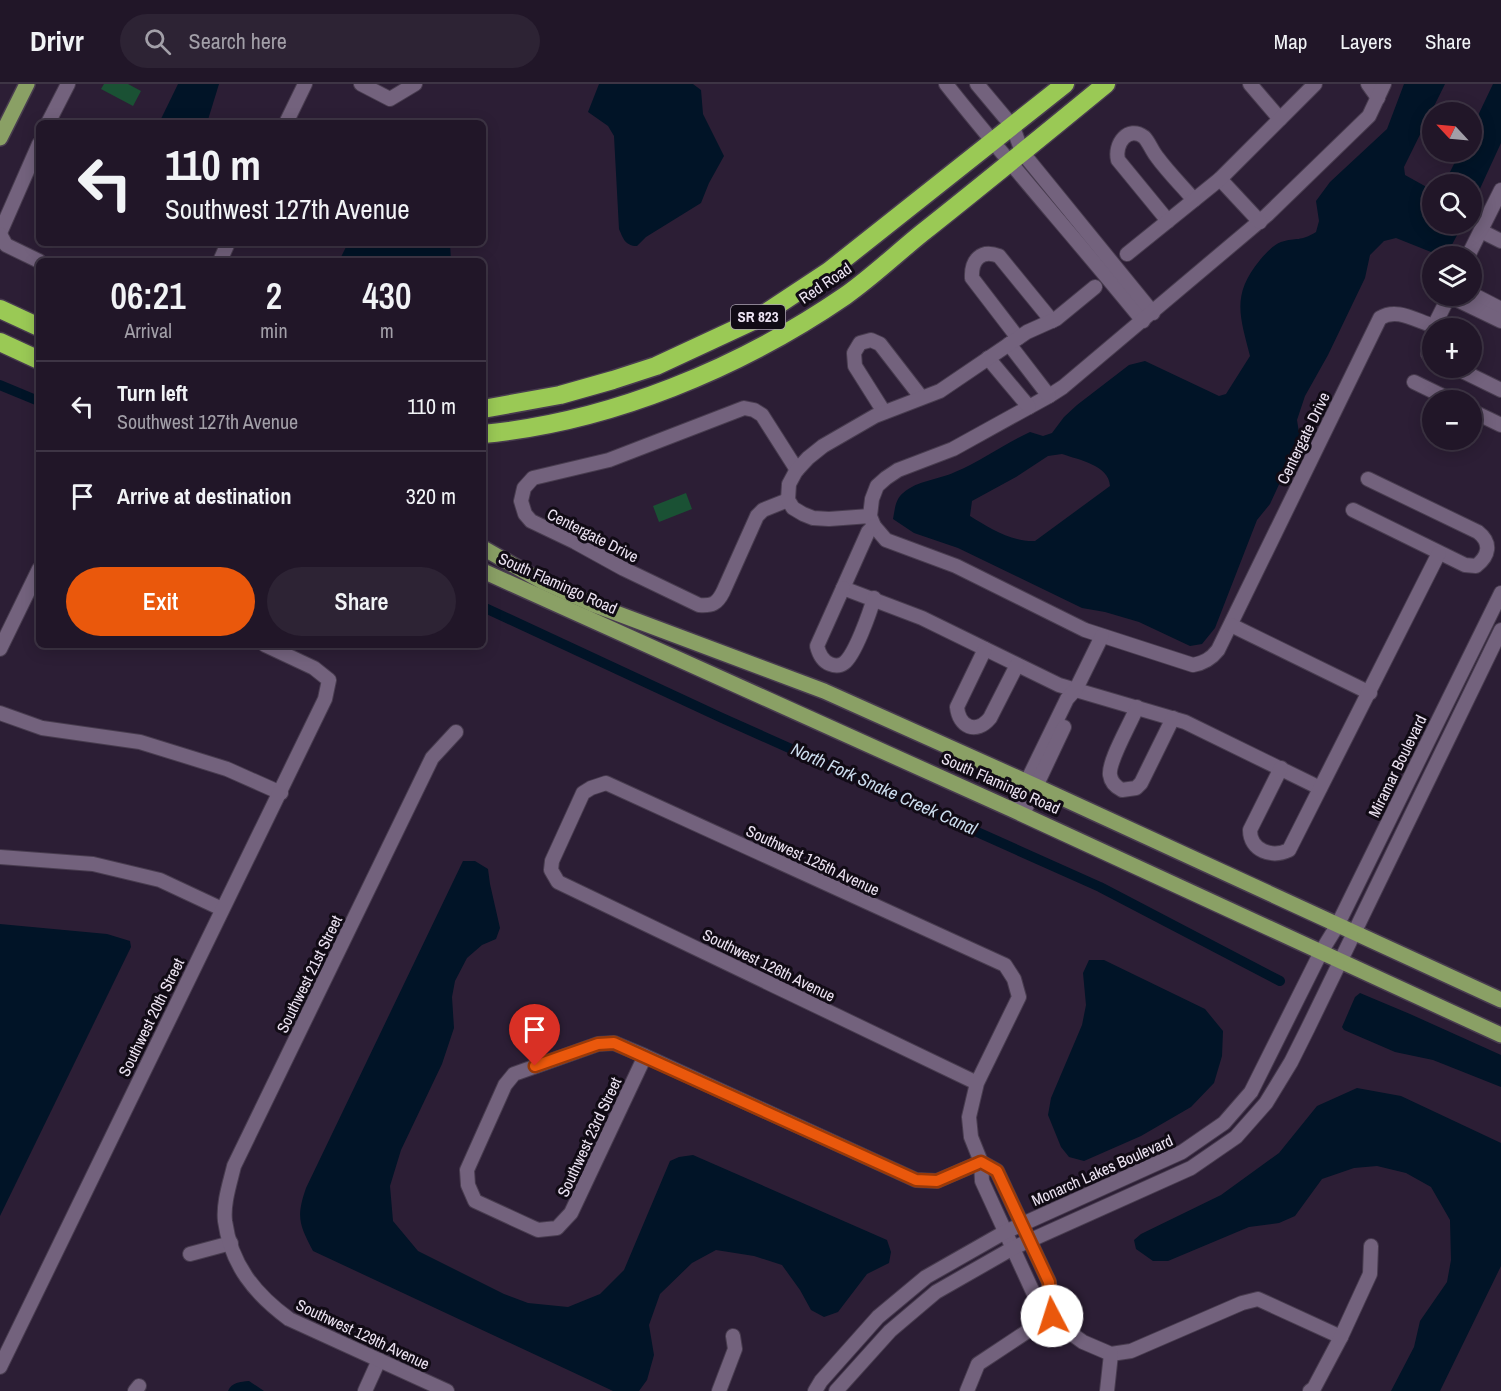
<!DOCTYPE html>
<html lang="en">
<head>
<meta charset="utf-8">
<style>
  body { margin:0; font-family:"Archivo Narrow",sans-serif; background:#2d2334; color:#f1f3f6; height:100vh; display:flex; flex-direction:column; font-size:22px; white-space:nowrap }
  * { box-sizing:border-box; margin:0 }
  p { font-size:20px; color:#a29fa8 }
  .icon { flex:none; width:33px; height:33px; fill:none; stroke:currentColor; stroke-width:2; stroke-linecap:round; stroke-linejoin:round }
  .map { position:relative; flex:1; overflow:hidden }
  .drawer { position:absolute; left:36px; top:174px; width:450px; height:390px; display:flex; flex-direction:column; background:#211628; border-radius:9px; box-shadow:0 3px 15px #0003,0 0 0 2px #3e3545 }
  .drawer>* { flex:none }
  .banner { position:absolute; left:36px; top:36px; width:450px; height:126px; border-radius:9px; box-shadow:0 3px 15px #0003,0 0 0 2px #3e3545; background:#211628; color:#f1f3f6; overflow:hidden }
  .needle { width:39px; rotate:296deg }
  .buttons { position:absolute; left:1422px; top:18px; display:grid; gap:12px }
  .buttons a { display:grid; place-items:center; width:60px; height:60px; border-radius:50%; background:#211628; box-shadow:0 3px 15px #0003,0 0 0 2px #3e3545; font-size:30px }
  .pin { position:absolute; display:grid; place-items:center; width:51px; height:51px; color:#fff; margin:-62px -26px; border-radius:50% 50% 50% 0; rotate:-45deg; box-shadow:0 0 6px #0007 }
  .pin .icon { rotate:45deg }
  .me { position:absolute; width:66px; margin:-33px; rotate:355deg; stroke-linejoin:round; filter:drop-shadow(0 0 4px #0008) }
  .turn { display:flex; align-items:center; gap:21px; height:126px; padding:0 30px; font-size:27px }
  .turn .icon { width:78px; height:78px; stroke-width:2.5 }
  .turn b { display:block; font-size:42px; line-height:51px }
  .eta { display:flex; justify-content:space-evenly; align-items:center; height:102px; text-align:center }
  .eta b { font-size:36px; font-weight:600; line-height:42px }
  .button { display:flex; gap:12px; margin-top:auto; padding:12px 30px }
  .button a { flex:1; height:69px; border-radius:36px; background:#ea580c; color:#fff; font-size:24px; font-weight:600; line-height:69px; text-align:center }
  .button a+a { background:#2d2334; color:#f1f3f6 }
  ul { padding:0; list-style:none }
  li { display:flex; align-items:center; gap:18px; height:90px; padding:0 30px; border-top:2px solid #3e3545 }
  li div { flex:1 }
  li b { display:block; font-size:22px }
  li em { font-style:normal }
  header { display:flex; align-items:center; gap:36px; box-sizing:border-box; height:84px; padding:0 30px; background:#211628; border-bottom:2px solid #3e3545 }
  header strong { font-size:28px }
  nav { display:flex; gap:33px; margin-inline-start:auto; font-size:21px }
  .search { width:420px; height:54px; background:#2d2334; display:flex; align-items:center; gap:15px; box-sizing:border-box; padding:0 21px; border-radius:33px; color:#a29fa8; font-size:22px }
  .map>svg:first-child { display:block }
</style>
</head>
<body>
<header>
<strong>Drivr</strong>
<div class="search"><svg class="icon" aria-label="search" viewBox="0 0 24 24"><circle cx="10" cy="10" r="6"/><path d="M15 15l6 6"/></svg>Search here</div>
<nav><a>Map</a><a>Layers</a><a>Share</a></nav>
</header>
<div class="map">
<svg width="1501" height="1307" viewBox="0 0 1501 1307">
  <rect width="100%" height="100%" fill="#2c1e35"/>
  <g fill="#1a5134">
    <path d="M 104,0 L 128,0 L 141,7 L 133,22 L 101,5 Z"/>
    <path d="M 686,409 L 692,425 L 659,438 L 653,422 Z"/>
  </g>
  <g fill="#011427" fill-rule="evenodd">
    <path d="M 178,0 L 219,0 L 207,39 L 159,39 Z"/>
    <path d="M 599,0 L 693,0 L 701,6 L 703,30 L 724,72 L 709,99 L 701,119 L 646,153 L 637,162 C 625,162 623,154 619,145 L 614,52 L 608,42 L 588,28 Z"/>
    <path d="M 1404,0 L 1445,0 L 1404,83 L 1405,91 L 1432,106 L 1432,140 L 1463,140 L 1447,170 L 1441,172 L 1396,154 L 1384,157 L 1370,171 L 1365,194 L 1328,271 L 1305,312 L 1297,336 L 1300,355 L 1270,420 L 1257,436 L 1215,544 L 1202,560 L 1190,562 L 1139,538 L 1105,528 L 1082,524 L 958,464 L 914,449 L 893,435 C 895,425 895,416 903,409 C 918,396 938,396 955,388 C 981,377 1004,360 1030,348 L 1043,352 L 1052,349 L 1064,333 L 1077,321 L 1129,281 L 1145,277 L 1219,312 L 1226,310 L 1250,272 C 1240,232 1231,211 1260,176 C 1265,170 1273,161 1281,158 C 1297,153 1300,158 1316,148 L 1319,137 L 1316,117 L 1330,98 L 1387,45 ZM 1062,370 C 1079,376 1109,381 1110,402 L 1035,457 C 1012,458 989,444 970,432 L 972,417 L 1016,393 L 1048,372 Z"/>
    <path d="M 1493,0 L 1501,0 L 1501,59 L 1472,122 L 1472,100 L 1444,100 L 1460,68 L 1472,68 L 1472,44 Z"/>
    <path d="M 348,159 L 450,159 L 451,177 L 339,177 Z"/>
    <path d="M 463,777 L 475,777 L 488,785 L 490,800 L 500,844 L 496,855 L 482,861 L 467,874 L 455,897 L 452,913 L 454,944 L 442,980 L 401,1066 L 390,1102 L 393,1137 L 418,1167 L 504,1210 L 528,1219 L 568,1223 L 600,1210 L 624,1186 L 670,1077 L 679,1073 L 693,1071 L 887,1156 L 891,1168 L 889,1179 L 867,1190 L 838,1228 L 824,1233 L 811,1226 L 800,1206 L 782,1181 L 754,1172 L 716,1166 L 692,1179 L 660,1210 L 649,1241 L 654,1271 L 647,1296 L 639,1307 L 613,1307 L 313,1167 C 299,1140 296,1133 306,1104 Z"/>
    <path d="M 0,840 L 107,850 L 130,857 L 131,863 L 0,1132 Z"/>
    <path d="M 1089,876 L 1104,876 L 1205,925 L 1223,947 L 1222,972 L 1214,999 L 1191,1023 L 1141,1052 L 1084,1077 L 1069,1073 L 1061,1063 L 1048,1031 L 1051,1014 L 1082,941 L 1086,921 L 1083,889 Z"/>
    <path d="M 1360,909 L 1410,930 L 1501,971 L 1501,1003 L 1433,976 L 1395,968 L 1344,946 L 1342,943 L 1355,913 Z"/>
    <path d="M 1357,1004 L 1401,1012 L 1501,1059 L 1501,1182 L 1440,1307 L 1391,1307 L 1414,1263 L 1420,1237 L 1447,1198 L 1451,1176 L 1450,1136 L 1431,1103 L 1406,1089 L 1377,1082 L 1354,1084 L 1322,1095 L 1295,1132 L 1279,1139 L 1249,1143 L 1168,1177 L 1153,1177 L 1136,1165 L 1134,1156 L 1141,1150 L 1221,1111 L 1279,1069 L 1317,1022 Z"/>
    <path d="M 249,1297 L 264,1307 L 228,1307 C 232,1298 240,1298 249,1297 Z"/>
  </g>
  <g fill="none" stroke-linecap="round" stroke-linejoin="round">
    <g stroke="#011427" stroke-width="10">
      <path d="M 0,301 L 36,316"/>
      <path d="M 483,523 L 722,634 L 1100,803 L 1280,897"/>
    </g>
    <defs>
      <g id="minor">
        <path d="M 361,0 L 390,15 L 415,0"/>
        <path d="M 946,0 C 1010,81 1078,157 1143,237"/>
        <path d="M 977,0 L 1013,43 L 1022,68 L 1153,229"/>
        <path d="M 1250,0 L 1280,35"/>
        <path d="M 1368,0 L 1378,14"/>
        <path d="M 1384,0 L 1369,32 L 1267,131 L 1063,303 L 1049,312 L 953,365 L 898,386 L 886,394 L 877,402 L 872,415 L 870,432 L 874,442 L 886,456 L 956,482 L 1085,546 L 1193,581 C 1204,579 1211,575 1218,566 L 1380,234 C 1397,223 1416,237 1434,242"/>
        <path d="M 48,39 L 68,0"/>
        <path d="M 286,39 L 305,0"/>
        <path d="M 1220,95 L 1260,138"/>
        <path d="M 1168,137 L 1118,76 C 1114,60 1128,41 1144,53 C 1149,58 1152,67 1157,73 C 1168,88 1182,102 1194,116"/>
        <path d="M 1481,147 L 1501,157"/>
        <path d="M 0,149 L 39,60"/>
        <path d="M 0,150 L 6,161 L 39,177"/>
        <path d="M 1127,170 L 1220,95 L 1315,0"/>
        <path d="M 1468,172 L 1501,106"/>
        <path d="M 220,177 L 228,159"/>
        <path d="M 1472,210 L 1501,225"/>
        <path d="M 1449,212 L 1501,237"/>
        <path d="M 1437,236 L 1449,212"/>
        <path d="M 1018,254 L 972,194 C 971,176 981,165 999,172 L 1052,237"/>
        <path d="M 1009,260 L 1049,312"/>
        <path d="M 1428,270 L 1432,272"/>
        <path d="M 988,274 L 1029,323"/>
        <path d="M 1456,284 L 1501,306"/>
        <path d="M 1414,298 L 1451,316"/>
        <path d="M 1472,327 L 1501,341"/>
        <path d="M 884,328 L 855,282 L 854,269 L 860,259 L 871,256 L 880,260 L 921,313"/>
        <path d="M 788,416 L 763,426 L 757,432 L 723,508 C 717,520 712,522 699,521 L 624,485 L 575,458 L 531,437 L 525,430 L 521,417 L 524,404 L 533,394 L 609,376 L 744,324 L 754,326 L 762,331 L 797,386"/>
        <path d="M 1353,426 L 1465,481 L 1476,482 C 1489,472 1492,459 1478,448 L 1368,395"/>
        <path d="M 870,432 L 829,435 L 813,434 L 803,430 L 793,424 L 788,416 L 789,400 L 796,387 L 808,374 L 823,362 L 875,332 L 940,307 L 1027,248 L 1056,235 L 1095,203"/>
        <path d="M 874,442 L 868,448 L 843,504 L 922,534 L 1059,601 L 1185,638 L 1320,704"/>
        <path d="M 843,504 L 817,562 C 819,570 822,577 830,580 C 835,582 840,582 844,579 C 855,571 870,528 874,514"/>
        <path d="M 1231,541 L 1370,609"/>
        <path d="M 0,565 L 39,485"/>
        <path d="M 985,565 L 957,623 C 959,643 976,651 990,634 L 1017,581"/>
        <path d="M 1137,623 C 1131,639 1108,677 1110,691 C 1111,698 1116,703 1122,706 L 1136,704 L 1141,699 L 1173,634"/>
        <path d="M 0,629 L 42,644 L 140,658 L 227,685 L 281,709"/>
        <path d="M 1281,684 L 1250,746 C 1250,767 1272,774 1289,766 L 1439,469"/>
        <path d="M 1013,726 L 1067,615 L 1076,605 L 1102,552"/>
        <path d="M 1023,730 L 1064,643"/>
        <path d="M 0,773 L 93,780 L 160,796 L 222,825"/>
        <path d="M 645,972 L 571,1129 L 557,1144 L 538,1146 L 475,1117 L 468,1101 L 467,1086 L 505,1001 L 514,990 L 598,960 L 614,959 L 645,972 L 916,1096 L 937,1097 L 981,1078"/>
        <path d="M 977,999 L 558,798 L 551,786 L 552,777 L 583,709 L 591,704 L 606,699 L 1005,881 L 1014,895 L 1019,913 L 977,999 L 969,1033 L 971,1053 L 981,1078 L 982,1097 L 1038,1219 L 1069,1248 L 1083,1258 L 1111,1270 L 1131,1267 L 1242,1219 L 1258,1215 L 1341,1253"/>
        <path d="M 981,1078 L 997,1087 L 1049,1198 L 1052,1231"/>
        <path d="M 190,1170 L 231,1159"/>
        <path d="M 0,1283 L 325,615 L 329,596 L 314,584 L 265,561"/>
        <path d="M 135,1307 L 139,1302"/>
        <path d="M 365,1307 L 379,1276"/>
        <path d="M 447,1307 L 289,1235 C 255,1210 231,1181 225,1137 C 223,1119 230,1099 234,1082 L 432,674 L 456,648"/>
        <path d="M 719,1307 L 735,1265 L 733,1252"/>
        <path d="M 815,1307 L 821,1297 L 878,1233 L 926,1193 L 1005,1148 L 1182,1068 L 1224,1039 L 1251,1008 L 1321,868 L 1337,842 L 1501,509"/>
        <path d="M 836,1307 L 890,1247 L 936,1208 L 1013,1164 L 1191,1084 L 1236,1053 L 1266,1019 L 1291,978 L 1308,944 L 1501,546"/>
        <path d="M 967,1307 L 978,1280 L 1052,1231"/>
        <path d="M 1107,1307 L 1111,1270"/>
        <path d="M 1310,1307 L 1314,1304 L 1341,1253 L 1370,1190 L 1371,1162"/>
      </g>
      <g id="major">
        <path d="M 0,54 L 27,0"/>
        <path d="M 483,464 L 543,498 L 592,520 L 824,607 L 1036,702 L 1501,916"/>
        <path d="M 483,487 L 1013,726 L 1501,951"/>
      </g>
      <g id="highway">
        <path d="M 0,225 L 39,243"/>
        <path d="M 0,258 L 39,276"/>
        <path d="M 483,325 L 560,311 L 613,296 L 656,282 L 755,236 L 829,187 L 1065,0"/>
        <path d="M 483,350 C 610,338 740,284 845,212 C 872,193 896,170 922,149 C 984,100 1045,50 1106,0"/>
      </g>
    </defs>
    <use href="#minor" stroke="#483c4f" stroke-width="16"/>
    <use href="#major" stroke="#483c4f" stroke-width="18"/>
    <use href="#highway" stroke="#483c4f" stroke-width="21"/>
    <use href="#minor" stroke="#73627d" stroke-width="14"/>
    <use href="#major" stroke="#8aa065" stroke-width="15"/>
    <use href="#highway" stroke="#9ac955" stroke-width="18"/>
  </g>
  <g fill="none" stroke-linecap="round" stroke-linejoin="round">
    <defs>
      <path id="route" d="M 535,982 L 598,960 L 614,959 L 916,1096 L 937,1097 L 981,1078 L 997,1087 L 1049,1198 L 1052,1232"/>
    </defs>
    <use href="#route" stroke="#983908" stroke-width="15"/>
    <use href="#route" stroke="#ea580c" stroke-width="10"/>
  </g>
  <g text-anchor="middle" stroke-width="6" stroke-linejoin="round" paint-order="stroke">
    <rect fill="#110b15" stroke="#aaa2b0" stroke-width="1.5" x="731" y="221" width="54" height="24" rx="4.5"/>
    <g font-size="15" font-weight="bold" fill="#ece3f2">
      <text x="758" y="238">SR 823</text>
    </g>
    <g font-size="16" fill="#ece3f2" stroke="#110b15">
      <text transform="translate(825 199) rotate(-34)" y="6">Red Road</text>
      <text transform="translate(1303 354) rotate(-64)" y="6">Centergate Drive</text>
      <text transform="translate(593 451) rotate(27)" y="6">Centergate Drive</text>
      <text transform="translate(558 499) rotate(24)" y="6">South Flamingo Road</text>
      <text transform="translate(1397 682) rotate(-64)" y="6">Miramar Boulevard</text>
      <text transform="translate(1001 699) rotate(24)" y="6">South Flamingo Road</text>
      <text transform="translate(813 776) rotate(25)" y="6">Southwest 125th Avenue</text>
      <text transform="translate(769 881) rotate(26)" y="6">Southwest 126th Avenue</text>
      <text transform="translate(309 890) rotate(-64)" y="6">Southwest 21st Street</text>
      <text transform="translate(151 933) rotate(-64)" y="6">Southwest 20th Street</text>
      <text transform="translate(589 1053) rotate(-65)" y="6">Southwest 23rd Street</text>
      <text transform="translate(1102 1086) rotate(-24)" y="6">Monarch Lakes Boulevard</text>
      <text transform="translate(363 1250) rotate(25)" y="6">Southwest 129th Avenue</text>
    </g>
    <g font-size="18" font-style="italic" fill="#cde" stroke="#110b15">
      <text transform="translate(884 705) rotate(24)" y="6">North Fork Snake Creek Canal</text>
    </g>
  </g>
</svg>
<div class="buttons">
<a><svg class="needle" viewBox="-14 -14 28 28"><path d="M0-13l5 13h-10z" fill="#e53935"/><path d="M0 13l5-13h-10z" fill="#a29fa8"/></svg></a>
<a><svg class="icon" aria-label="search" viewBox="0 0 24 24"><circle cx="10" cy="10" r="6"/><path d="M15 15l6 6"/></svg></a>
<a><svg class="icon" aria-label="layers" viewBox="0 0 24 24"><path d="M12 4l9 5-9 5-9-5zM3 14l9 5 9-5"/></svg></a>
<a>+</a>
<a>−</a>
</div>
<div class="pin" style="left:535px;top:982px;background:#d93025"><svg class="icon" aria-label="arrive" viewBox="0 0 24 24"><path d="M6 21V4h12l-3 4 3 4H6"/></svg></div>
<svg class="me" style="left:1052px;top:1232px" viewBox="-20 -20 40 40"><circle r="19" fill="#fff"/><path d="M0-13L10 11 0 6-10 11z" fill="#ea580c"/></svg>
<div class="banner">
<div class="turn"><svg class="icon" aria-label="left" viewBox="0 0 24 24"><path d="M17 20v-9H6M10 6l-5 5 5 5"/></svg><div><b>110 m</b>Southwest 127th Avenue</div></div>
</div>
<section class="drawer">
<div class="eta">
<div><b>06:21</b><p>Arrival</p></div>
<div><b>2</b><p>min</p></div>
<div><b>430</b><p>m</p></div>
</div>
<ul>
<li><svg class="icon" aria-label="left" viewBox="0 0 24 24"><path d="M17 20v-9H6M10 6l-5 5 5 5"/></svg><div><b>Turn left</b><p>Southwest 127th Avenue</p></div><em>110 m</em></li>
<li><svg class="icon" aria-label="arrive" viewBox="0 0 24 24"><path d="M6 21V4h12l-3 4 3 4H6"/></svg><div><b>Arrive at destination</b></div><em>320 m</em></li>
</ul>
<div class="button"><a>Exit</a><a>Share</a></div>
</section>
</div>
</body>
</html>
